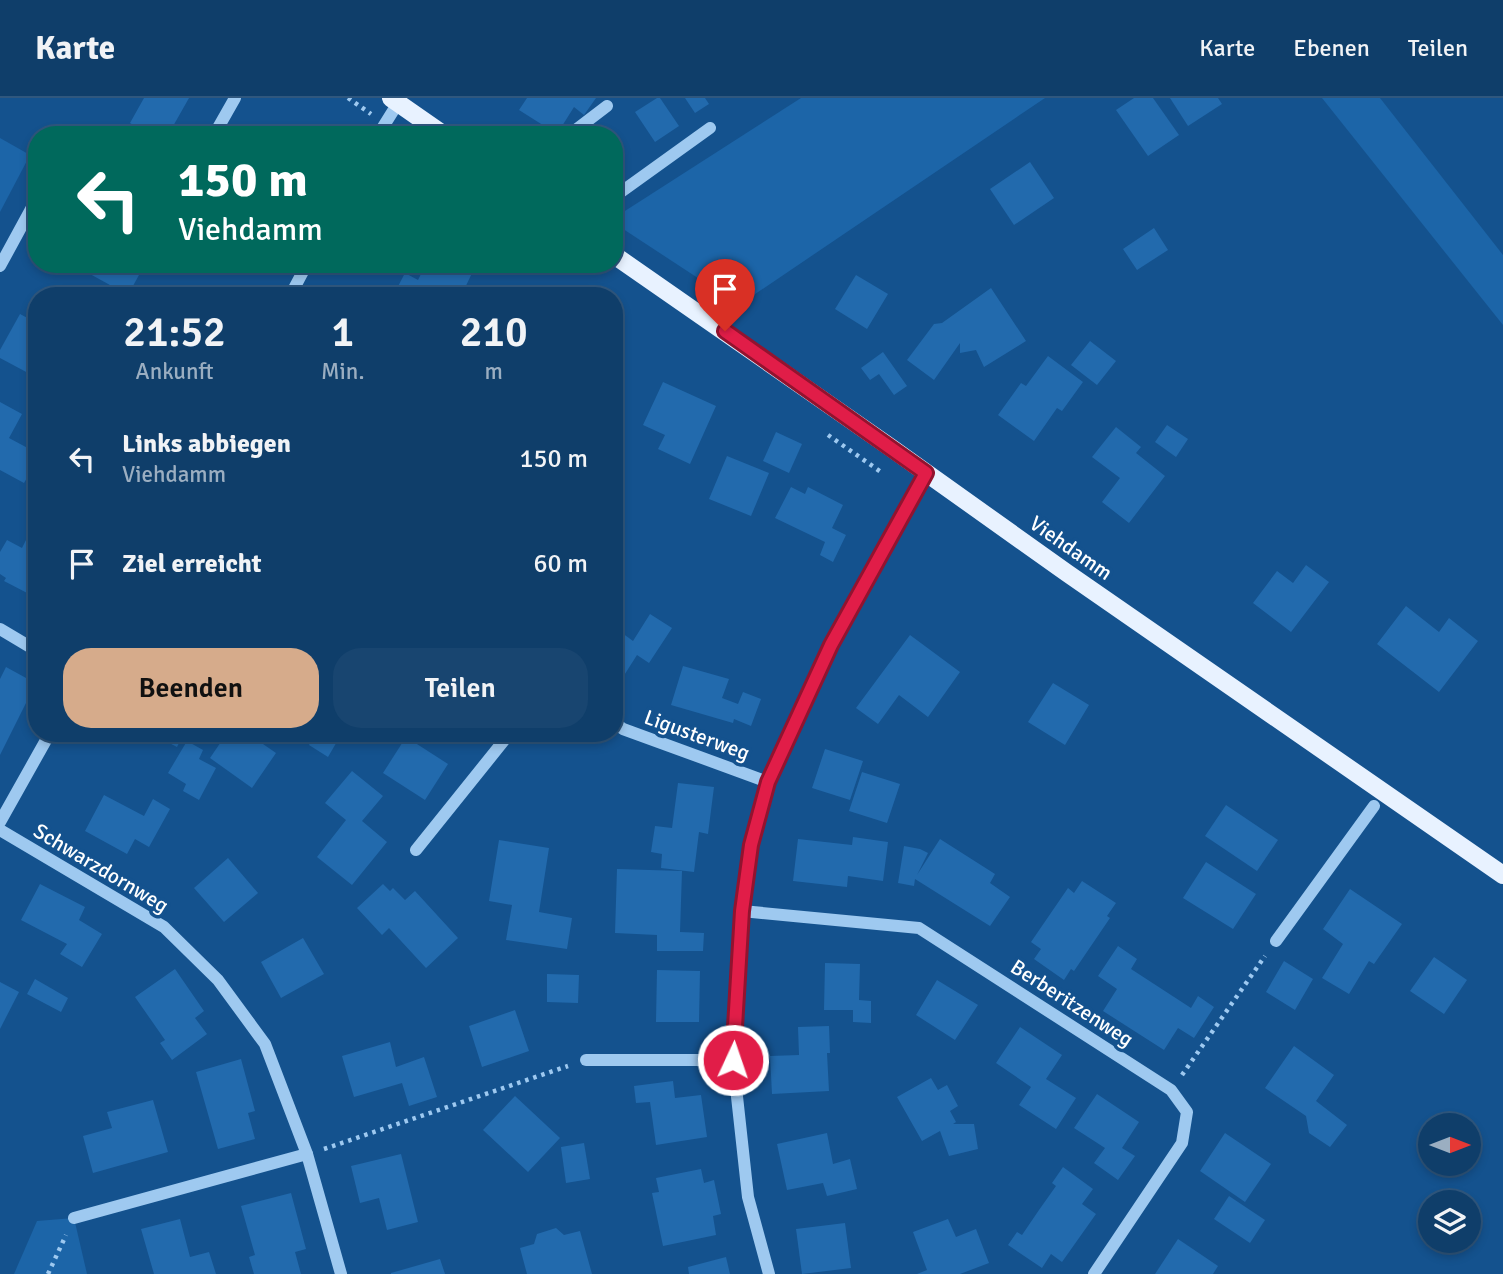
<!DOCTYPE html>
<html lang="de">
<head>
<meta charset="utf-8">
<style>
  body { margin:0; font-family:Signika,sans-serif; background:#184570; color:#f1f3f6; height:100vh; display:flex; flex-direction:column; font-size:26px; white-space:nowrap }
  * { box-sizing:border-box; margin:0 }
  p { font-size:23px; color:#9baec1 }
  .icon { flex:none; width:38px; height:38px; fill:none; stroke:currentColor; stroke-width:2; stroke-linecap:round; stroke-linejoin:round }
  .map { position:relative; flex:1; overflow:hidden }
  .drawer { position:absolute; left:28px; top:189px; width:595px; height:455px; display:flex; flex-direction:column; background:#0f3e6a; border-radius:28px; box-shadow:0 4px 10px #0003,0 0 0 2px #2f577e }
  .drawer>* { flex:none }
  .banner { position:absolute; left:28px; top:28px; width:595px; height:147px; border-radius:28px; box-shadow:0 4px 10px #0003,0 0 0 2px #2f577e; background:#00695c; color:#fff; overflow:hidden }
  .needle { width:46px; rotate:90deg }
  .fabs { position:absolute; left:1418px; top:1015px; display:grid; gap:14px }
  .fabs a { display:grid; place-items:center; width:63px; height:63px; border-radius:50%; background:#0f3e6a; box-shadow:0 4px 10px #0003,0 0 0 2px #2f577e; font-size:35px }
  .pin { position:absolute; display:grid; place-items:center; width:60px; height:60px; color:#fff; margin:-72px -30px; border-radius:50% 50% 50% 0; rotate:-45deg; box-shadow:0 0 7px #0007 }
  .pin .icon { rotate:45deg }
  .me { position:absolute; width:77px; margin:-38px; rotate:3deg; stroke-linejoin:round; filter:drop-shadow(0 0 5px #0008) }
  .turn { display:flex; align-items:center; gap:24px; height:147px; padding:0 35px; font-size:32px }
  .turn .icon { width:91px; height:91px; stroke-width:2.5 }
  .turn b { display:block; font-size:49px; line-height:60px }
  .eta { display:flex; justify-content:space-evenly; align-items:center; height:119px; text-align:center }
  .eta b { font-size:42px; font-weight:600; line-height:49px }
  .primary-button { display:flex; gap:14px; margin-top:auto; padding:14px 35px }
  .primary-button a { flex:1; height:80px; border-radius:28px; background:#d6ab8b; color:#111; font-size:28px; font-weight:600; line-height:80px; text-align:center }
  .primary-button a+a { background:#184570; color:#f1f3f6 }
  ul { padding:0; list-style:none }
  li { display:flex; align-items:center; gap:21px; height:105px; padding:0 35px }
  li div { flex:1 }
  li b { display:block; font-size:26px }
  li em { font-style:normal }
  header { display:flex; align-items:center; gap:42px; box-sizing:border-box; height:98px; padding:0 35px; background:#0f3e6a; border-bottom:2px solid #2f577e }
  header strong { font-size:33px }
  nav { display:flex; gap:38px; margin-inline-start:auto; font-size:24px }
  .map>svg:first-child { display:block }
</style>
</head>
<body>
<header>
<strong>Karte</strong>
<nav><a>Karte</a><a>Ebenen</a><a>Teilen</a></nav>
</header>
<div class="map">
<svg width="1503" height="1176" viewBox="0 0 1503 1176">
  <rect width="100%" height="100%" fill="#14528e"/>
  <g fill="#1c65a8">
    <path d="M 801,0 L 1045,0 L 739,207 L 614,125 L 614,120 Z"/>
    <path d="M 1322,0 L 1380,0 L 1503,157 L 1503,227 Z"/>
    <path d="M 0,40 L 30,57 L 0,114 Z"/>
    <path d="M 74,1120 L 87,1176 L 14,1176 L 37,1123 Z"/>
  </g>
  <g fill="#226aad">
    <path d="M 144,0 L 189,0 L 168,37 L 145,37 L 146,35 L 130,25 Z"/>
    <path d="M 527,0 L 596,0 L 584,17 L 574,9 L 557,36 L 519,12 Z"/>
    <path d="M 657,0 L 660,0 L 679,28 L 655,44 L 635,14 Z"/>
    <path d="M 685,0 L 705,0 L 709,6 L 695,15 Z"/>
    <path d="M 1134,0 L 1153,0 L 1179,37 L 1148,58 L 1116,12 Z"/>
    <path d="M 1170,0 L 1218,0 L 1222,6 L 1188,28 Z"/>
    <path d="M 1030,64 L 1054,100 L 1014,127 L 990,91 Z"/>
    <path d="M 1154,130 L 1168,152 L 1137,172 L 1123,151 Z"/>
    <path d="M 95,166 L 145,166 L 128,197 L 90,176 Z"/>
    <path d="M 426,166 L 484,166 L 481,174 L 474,171 L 461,198 L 451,198 L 438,192 L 435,198 L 393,198 L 405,175 L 418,182 Z"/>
    <path d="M 856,177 L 888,196 L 867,231 L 835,211 Z"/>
    <path d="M 991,190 L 1026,243 L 984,269 L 976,252 L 960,255 L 960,245 L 934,282 L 907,262 L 934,226 L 942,225 Z"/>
    <path d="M 20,216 L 37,225 L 37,264 L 30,276 L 0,260 L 0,252 Z"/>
    <path d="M 1090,243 L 1116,263 L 1097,287 L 1071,267 Z"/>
    <path d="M 883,254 L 907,288 L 894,297 L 879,276 L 870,282 L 861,270 Z"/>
    <path d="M 1048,258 L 1083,284 L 1062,313 L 1057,310 L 1034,343 L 998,317 L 1021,285 L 1026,288 Z"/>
    <path d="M 663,284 L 716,308 L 690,366 L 658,351 L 665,337 L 643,327 Z"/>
    <path d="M 0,304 L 22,316 L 9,340 L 37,355 L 37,363 L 24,385 L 0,372 Z"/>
    <path d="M 1167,327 L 1188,341 L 1176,359 L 1155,344 Z"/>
    <path d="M 1116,329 L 1141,349 L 1136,355 L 1165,378 L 1129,425 L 1102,404 L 1120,380 L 1092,359 Z"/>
    <path d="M 776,334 L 802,346 L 789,375 L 763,363 Z"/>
    <path d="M 727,358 L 769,375 L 751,418 L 709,401 Z"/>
    <path d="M 791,389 L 805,396 L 808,389 L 843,407 L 832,430 L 846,437 L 833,464 L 820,457 L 825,444 L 775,420 Z"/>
    <path d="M 28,438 L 37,443 L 37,504 L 29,500 L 31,497 L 4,483 L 6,480 L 0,476 L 0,454 L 7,442 L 22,450 Z"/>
    <path d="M 1306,467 L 1329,484 L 1291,534 L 1253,505 L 1277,473 L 1293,485 Z"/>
    <path d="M 1406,508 L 1439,534 L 1449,520 L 1478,543 L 1439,594 L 1377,546 Z"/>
    <path d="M 650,516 L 672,530 L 649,565 L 637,557 L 623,579 L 614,573 L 614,529 L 633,543 Z"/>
    <path d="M 910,537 L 960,574 L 928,619 L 899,597 L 878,626 L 856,610 Z"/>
    <path d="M 683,568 L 729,581 L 722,600 L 738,606 L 743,594 L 761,601 L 751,628 L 734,621 L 733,625 L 671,607 Z"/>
    <path d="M 6,569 L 37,586 L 37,592 L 31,601 L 28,601 L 0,657 L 0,581 Z"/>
    <path d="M 1053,585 L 1089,607 L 1065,647 L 1028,624 Z"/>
    <path d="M 150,635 L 184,635 L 177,649 Z"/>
    <path d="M 227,635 L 247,635 L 276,655 L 252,690 L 210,660 Z"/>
    <path d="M 316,635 L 342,635 L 328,659 L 309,647 Z"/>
    <path d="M 406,639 L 448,666 L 425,702 L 383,675 Z"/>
    <path d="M 187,643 L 203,652 L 199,661 L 216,670 L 199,702 L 183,693 L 186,686 L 168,675 Z"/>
    <path d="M 825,651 L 863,663 L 850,702 L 812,690 Z"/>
    <path d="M 352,673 L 383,698 L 362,723 L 387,744 L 352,787 L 317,759 L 346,722 L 325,705 Z"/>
    <path d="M 862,674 L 900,686 L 887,725 L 849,713 Z"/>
    <path d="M 678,685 L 714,689 L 708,736 L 699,734 L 694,774 L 661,770 L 662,756 L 651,754 L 655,728 L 672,730 Z"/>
    <path d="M 104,697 L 144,718 L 153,701 L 170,711 L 149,749 L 135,741 L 127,756 L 85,733 Z"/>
    <path d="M 1226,707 L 1278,742 L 1257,773 L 1205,738 Z"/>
    <path d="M 853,739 L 888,744 L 883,783 L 848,778 L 847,789 L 793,783 L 798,741 L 852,747 Z"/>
    <path d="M 940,741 L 995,776 L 990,785 L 1010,799 L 990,828 L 915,781 L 914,788 L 898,785 L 904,748 L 920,751 L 928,755 L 917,777 Z"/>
    <path d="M 499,742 L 549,750 L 539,814 L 572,820 L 567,851 L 506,842 L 512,807 L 489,803 Z"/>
    <path d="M 228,760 L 258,795 L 224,824 L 194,790 Z"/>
    <path d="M 1206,764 L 1256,796 L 1233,831 L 1183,800 Z"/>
    <path d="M 617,771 L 682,773 L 680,834 L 704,835 L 703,853 L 657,853 L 657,837 L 615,835 Z"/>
    <path d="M 1082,783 L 1116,805 L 1107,818 L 1110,820 L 1074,873 L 1071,871 L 1064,882 L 1034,861 L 1041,851 L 1031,844 L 1068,790 L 1074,795 Z"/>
    <path d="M 40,786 L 85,809 L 79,822 L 102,836 L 82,869 L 60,856 L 67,846 L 21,822 Z"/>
    <path d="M 383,786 L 390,793 L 393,790 L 405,802 L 415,793 L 458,840 L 426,870 L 389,830 L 382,837 L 357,810 Z"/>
    <path d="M 1350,791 L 1402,826 L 1374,866 L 1369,863 L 1349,896 L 1322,880 L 1343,846 L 1323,831 Z"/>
    <path d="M 303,840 L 324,876 L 281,900 L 261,864 Z"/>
    <path d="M 1118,848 L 1137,861 L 1131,871 L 1191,910 L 1198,898 L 1214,909 L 1194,940 L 1178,930 L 1164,952 L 1103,913 L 1117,891 L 1098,878 Z"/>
    <path d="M 1434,859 L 1467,882 L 1444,916 L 1410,893 Z"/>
    <path d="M 1284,863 L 1313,881 L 1295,912 L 1266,894 Z"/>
    <path d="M 825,865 L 860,866 L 859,902 L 871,903 L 871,925 L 853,924 L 853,912 L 824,912 Z"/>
    <path d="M 175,871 L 204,913 L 195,920 L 207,936 L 172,962 L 160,945 L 165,942 L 135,899 Z"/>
    <path d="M 657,872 L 700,873 L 699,924 L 656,924 Z"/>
    <path d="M 547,876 L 579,877 L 578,905 L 547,904 Z"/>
    <path d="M 35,881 L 68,900 L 61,914 L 27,896 Z"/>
    <path d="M 937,882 L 978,907 L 955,942 L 916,917 Z"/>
    <path d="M 0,884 L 19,894 L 0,931 Z"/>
    <path d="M 515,912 L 529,953 L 482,969 L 469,928 Z"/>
    <path d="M 829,928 L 830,955 L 827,955 L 829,993 L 772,996 L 770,958 L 799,957 L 798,929 Z"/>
    <path d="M 1020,929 L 1062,957 L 1046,981 L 1076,1000 L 1056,1031 L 1019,1007 L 1031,989 L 996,965 Z"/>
    <path d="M 390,944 L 396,969 L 424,959 L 437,999 L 409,1008 L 402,985 L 354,999 L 342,958 Z"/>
    <path d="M 1294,948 L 1334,977 L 1316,1003 L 1347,1027 L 1330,1049 L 1309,1035 L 1306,1018 L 1265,990 Z"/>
    <path d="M 241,961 L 255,1013 L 248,1015 L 255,1041 L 218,1051 L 196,974 Z"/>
    <path d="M 931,980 L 938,992 L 947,987 L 958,1008 L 950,1013 L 956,1024 L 953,1026 L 974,1026 L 978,1051 L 949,1058 L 940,1033 L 922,1043 L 897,999 Z"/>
    <path d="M 673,983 L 675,1000 L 701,997 L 707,1039 L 656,1047 L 650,1004 L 636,1005 L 634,988 Z"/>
    <path d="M 1097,996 L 1139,1024 L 1122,1050 L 1135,1058 L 1118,1082 L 1094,1065 L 1105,1050 L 1074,1030 Z"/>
    <path d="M 515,998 L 560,1040 L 528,1074 L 483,1032 Z"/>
    <path d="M 153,1002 L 168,1054 L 93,1075 L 83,1038 L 112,1030 L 107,1014 Z"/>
    <path d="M 827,1035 L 833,1066 L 850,1061 L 857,1091 L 827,1098 L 823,1085 L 787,1092 L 777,1046 Z"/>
    <path d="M 1225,1035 L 1271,1066 L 1245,1104 L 1200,1073 Z"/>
    <path d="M 584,1045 L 590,1081 L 566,1085 L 561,1049 Z"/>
    <path d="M 401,1056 L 418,1124 L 387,1132 L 379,1100 L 360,1105 L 351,1068 Z"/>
    <path d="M 1063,1069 L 1093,1091 L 1082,1106 L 1096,1116 L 1062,1164 L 1051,1156 L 1042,1170 L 1008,1147 L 1017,1134 L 1022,1137 L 1039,1112 L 1056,1088 L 1052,1085 Z"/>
    <path d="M 701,1071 L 704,1085 L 714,1082 L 721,1116 L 713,1118 L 716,1137 L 663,1148 L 652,1095 L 659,1094 L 656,1080 Z"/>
    <path d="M 291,1095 L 306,1151 L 295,1154 L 301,1176 L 254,1176 L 249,1159 L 255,1157 L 241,1108 Z"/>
    <path d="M 1229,1098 L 1265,1122 L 1250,1145 L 1214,1121 Z"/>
    <path d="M 180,1121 L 190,1159 L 209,1154 L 216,1176 L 154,1176 L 141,1131 Z"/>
    <path d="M 948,1121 L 956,1139 L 976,1131 L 989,1165 L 960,1176 L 917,1176 L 927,1172 L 913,1134 Z"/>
    <path d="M 845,1125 L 851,1170 L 802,1176 L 796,1131 Z"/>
    <path d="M 556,1130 L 564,1137 L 580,1133 L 592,1176 L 527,1176 L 520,1150 L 534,1146 L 537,1136 Z"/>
    <path d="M 1178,1141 L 1218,1168 L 1213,1176 L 1155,1176 Z"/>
    <path d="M 726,1159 L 730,1176 L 689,1176 L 688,1169 Z"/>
    <path d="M 440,1161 L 445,1176 L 391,1176 L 391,1175 Z"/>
  </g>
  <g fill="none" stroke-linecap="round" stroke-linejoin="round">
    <g stroke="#9ec9f0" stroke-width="4.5" stroke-dasharray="3.5 5" stroke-linecap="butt">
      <path d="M 348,0 L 371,16"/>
      <path d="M 585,166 L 597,175"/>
      <path d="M 828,337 L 881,374"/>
      <path d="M 1182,977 L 1265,858"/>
      <path d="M 324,1051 L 568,968"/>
      <path d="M 48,1176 L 66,1137"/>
    </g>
    <g stroke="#9ec9f0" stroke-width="12">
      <path d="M 214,37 L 235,0"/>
      <path d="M 378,37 L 398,5"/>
      <path d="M 569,37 L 607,8"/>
      <path d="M 614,99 L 710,30"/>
      <path d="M 0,168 L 37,100"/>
      <path d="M 290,198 L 307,166"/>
      <path d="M 0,531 L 37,553"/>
      <path d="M 614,624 L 623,631 L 768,684"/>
      <path d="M 0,724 L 50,635"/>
      <path d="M 0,732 L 164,829 L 218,882 L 265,946 L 307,1056 L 341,1176"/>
      <path d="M 416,752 L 510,635"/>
      <path d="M 742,813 L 919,830 L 1171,992 L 1187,1014 L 1182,1045 L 1094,1176"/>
      <path d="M 1276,843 L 1374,708"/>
      <path d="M 586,962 L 733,962"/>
      <path d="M 74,1120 L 307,1056"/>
      <path d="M 769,1176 L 748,1099 L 733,962 L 742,813 L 751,747 L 768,684 L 831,547 L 926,375"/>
    </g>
    <g stroke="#e8f2ff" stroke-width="18">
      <path d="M 391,0 L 444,37"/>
      <path d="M 614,157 L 890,349 L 1067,475 L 1503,777"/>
    </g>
  </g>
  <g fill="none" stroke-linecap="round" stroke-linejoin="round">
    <defs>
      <path id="route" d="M 725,233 L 926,375 L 831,547 L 768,684 L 751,747 L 742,813 L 733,962"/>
    </defs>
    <use href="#route" stroke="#92132f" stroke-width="18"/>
    <use href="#route" stroke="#e11d48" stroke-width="12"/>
  </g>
  <g text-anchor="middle" stroke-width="7" stroke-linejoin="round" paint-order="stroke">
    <g font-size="21" fill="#fff" stroke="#14528e">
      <text transform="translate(1071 450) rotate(35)" y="7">Viehdamm</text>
      <text transform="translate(697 637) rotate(20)" y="7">Ligusterweg</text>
      <text transform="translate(101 770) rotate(31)" y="7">Schwarzdornweg</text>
      <text transform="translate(1072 905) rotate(33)" y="7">Berberitzenweg</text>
    </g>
  </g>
</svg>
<div class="fabs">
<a><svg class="needle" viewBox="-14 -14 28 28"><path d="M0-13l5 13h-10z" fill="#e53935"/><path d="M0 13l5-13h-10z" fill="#9baec1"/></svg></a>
<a><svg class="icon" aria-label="layers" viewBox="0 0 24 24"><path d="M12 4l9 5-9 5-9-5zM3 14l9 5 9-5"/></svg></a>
</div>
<div class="pin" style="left:725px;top:233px;background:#d93025"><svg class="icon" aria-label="arrive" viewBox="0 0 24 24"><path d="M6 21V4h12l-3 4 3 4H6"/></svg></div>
<svg class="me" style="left:733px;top:962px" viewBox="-20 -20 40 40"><circle r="17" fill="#e11d48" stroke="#fff" stroke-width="3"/><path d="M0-11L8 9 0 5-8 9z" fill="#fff"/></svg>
<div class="banner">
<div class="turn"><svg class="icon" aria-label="left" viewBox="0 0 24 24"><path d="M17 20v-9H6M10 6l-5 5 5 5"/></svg><div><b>150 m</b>Viehdamm</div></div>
</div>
<section class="drawer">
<div class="eta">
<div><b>21:52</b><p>Ankunft</p></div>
<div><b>1</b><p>Min.</p></div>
<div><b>210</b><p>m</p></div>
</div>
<ul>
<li><svg class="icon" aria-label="left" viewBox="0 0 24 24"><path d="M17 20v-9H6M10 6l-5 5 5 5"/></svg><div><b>Links abbiegen</b><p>Viehdamm</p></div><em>150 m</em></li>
<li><svg class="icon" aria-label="arrive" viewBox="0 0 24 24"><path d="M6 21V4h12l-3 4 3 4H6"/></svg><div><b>Ziel erreicht</b></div><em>60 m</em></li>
</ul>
<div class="primary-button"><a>Beenden</a><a>Teilen</a></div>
</section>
</div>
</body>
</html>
